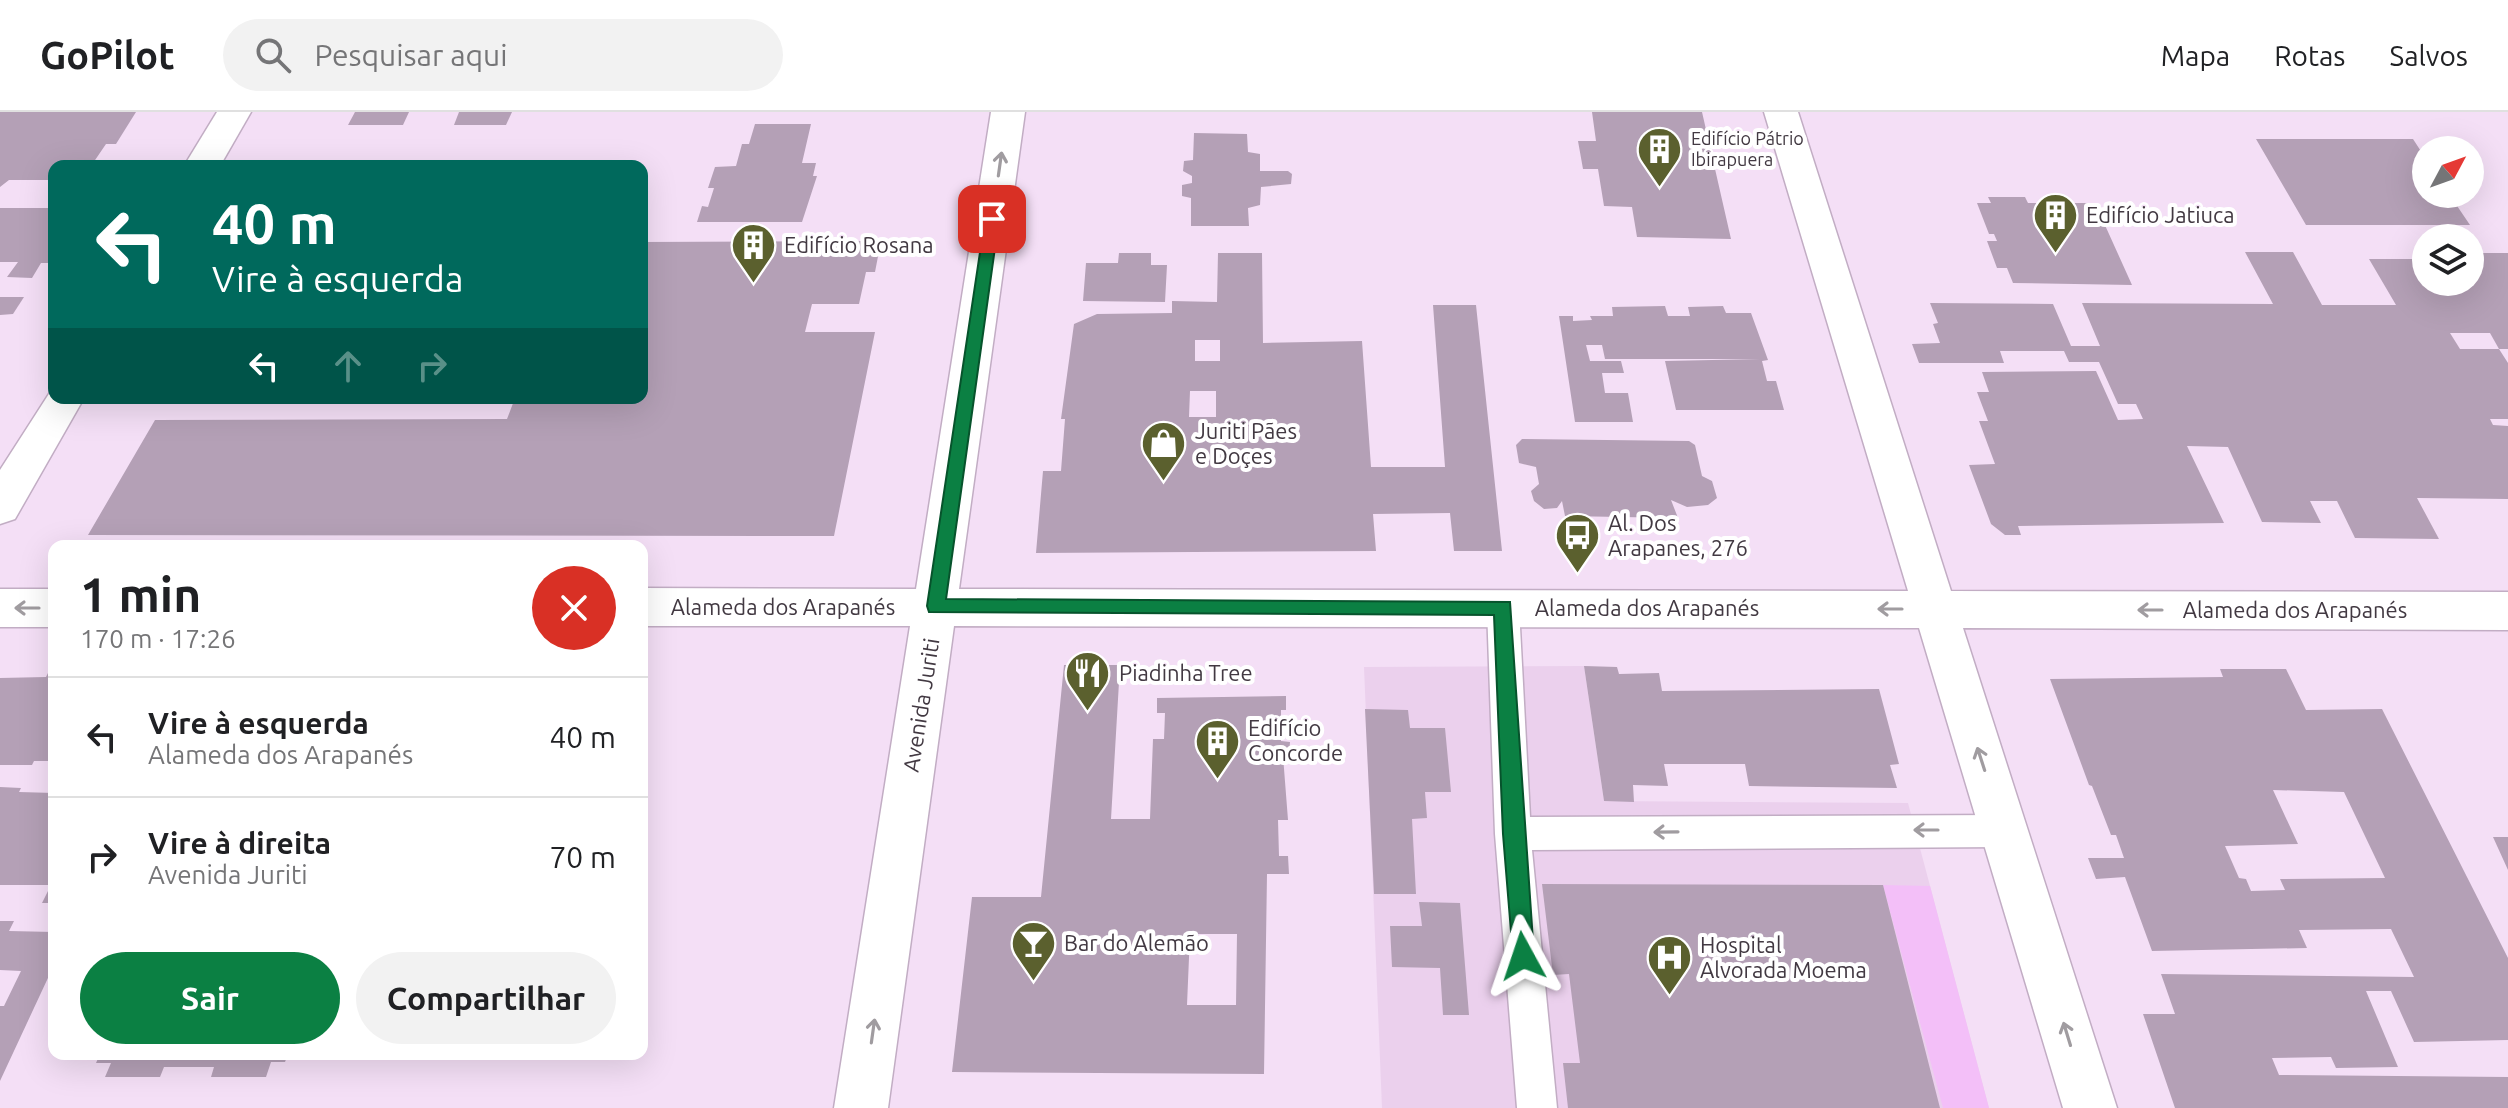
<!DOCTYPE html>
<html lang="pt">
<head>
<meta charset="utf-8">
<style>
  body { margin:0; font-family:Ubuntu,sans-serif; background:#f2f2f2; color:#202124; height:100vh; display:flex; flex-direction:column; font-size:30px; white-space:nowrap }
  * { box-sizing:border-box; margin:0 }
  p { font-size:26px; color:#757577 }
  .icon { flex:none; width:44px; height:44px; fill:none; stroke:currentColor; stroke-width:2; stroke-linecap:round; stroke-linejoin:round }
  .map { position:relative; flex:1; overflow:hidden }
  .details { position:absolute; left:48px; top:428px; width:600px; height:520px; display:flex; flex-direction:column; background:#fff; border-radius:16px; box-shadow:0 8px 32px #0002 }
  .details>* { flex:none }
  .banner { position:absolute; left:48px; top:48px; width:600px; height:244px; border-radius:16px; box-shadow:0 8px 32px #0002; background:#00695c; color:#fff; overflow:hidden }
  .needle { width:52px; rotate:49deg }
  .tools { position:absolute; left:2412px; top:24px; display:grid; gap:16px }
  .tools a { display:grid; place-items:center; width:72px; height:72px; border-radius:50%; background:#fff; box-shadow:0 8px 32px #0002; font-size:40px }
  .pin { position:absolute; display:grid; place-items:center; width:68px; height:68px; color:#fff; margin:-34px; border-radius:16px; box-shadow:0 4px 12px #0006 }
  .me { position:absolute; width:88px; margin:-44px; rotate:355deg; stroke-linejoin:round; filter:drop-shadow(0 0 6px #0008) }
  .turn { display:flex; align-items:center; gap:28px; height:168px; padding:0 32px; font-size:36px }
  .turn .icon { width:104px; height:104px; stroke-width:2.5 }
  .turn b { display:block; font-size:56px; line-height:68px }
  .lanes { display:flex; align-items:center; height:76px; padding:0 32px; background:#0003; justify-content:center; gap:40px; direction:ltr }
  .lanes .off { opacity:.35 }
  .round { display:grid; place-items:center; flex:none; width:84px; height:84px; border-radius:42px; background:#f2f2f2 }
  .headline { display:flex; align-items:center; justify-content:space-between; height:136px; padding:0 32px }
  h1 { font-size:48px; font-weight:700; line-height:60px }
  .cta { display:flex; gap:16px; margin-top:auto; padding:16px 32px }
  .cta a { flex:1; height:92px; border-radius:48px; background:#0b8043; color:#fff; font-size:32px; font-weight:700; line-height:92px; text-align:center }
  .cta a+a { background:#f2f2f2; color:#202124 }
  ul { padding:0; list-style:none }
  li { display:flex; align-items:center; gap:24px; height:120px; padding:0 32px; border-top:2px solid #e0e0e0 }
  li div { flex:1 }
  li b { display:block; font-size:30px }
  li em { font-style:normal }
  header { display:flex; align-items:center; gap:48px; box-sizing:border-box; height:112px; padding:0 40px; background:#fff; border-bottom:2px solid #e0e0e0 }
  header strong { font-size:38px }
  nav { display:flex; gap:44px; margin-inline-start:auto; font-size:28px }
  .search { width:560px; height:72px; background:#f2f2f2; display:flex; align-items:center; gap:20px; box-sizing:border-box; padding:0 28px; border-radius:44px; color:#757577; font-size:30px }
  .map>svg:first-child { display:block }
</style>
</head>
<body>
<header>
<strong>GoPilot</strong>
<div class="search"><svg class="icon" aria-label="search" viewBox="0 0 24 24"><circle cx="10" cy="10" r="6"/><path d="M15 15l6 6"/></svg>Pesquisar aqui</div>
<nav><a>Mapa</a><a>Rotas</a><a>Salvos</a></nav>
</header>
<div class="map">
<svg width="2508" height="996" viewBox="0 0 2508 996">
  <rect width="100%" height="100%" fill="#f4dff6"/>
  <path fill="#ebd0ed" d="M 1584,554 L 1604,689 L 1908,691 L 1989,996 L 1382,996 L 1364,555 Z"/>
  <path fill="#f3bff8" d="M 1883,773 L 1930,774 L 1989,996 L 1943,996 Z"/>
  <g fill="#b4a0b6" fill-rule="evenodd">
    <path d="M 0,0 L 136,0 L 116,32 L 106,32 L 91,54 L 54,54 L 54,68 L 9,68 L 0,75 Z"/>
    <path d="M 355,0 L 409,0 L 403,13 L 348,13 Z"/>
    <path d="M 459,0 L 512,0 L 506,13 L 454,13 Z"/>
    <path d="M 1592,0 L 1702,0 L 1731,127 L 1637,125 L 1632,95 L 1604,94 L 1598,57 L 1583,57 L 1578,29 L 1596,29 Z"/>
    <path d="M 755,12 L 811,12 L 802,51 L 816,51 L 813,64 L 817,64 L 802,110 L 697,110 L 702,94 L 708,95 L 714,76 L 708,76 L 715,55 L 736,54 L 742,32 L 749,32 Z"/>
    <path d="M 1194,21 L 1247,22 L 1248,40 L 1260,42 L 1260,59 L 1288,59 L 1292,62 L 1291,72 L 1261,75 L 1260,93 L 1248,96 L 1249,114 L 1191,114 L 1191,86 L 1182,84 L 1182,73 L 1192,71 L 1192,64 L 1183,59 L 1184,49 L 1193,48 Z"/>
    <path d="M 2256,27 L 2413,27 L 2426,47 L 2426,82 L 2449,82 L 2470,113 L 2306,113 Z"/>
    <path d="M 1988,85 L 2025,85 L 2028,91 L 2095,91 L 2132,173 L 2013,171 L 2007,156 L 1997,156 L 1987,129 L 1997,129 L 1994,122 L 1989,122 L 1977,91 L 1991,91 Z"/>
    <path d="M 0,96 L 54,96 L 54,142 L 48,151 L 41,151 L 32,166 L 7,165 L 18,150 L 0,150 Z"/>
    <path d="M 881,129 L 875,160 L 866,160 L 859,192 L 812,192 L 805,220 L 875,220 L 834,424 L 88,423 L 155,308 L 507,307 L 515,286 L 642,286 L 642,130 Z"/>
    <path d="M 2245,140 L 2293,140 L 2322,193 L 2396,193 L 2369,147 L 2426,147 L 2426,170 L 2470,170 L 2470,141 L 2508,141 L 2508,237 L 2499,237 L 2490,221 L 2450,221 L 2460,237 L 2499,237 L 2508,251 L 2508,307 L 2490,307 L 2493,313 L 2508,314 L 2508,387 L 2417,386 L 2439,427 L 2355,426 L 2337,389 L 2310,389 L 2321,411 L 2262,410 L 2228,335 L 2187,334 L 2224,411 L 2018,414 L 2021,423 L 2005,423 L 1991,412 L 1969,353 L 1995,352 L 1979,309 L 1988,309 L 1977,280 L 1989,280 L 1982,260 L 2096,259 L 2118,308 L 2143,307 L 2136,292 L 2118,292 L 2099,250 L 2069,250 L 2064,239 L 2000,239 L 2004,251 L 1919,251 L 1912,232 L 1940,231 L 1933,212 L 1938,211 L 1930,191 L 2053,192 L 2071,234 L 2100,234 L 2082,191 L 2273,192 Z"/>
    <path d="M 1119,141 L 1151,141 L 1151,153 L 1167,153 L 1165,190 L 1083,189 L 1086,151 L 1118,151 Z"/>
    <path d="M 1218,141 L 1262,141 L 1263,231 L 1362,229 L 1371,355 L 1445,355 L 1433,193 L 1476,193 L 1502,439 L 1454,439 L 1450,401 L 1373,402 L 1376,439 L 1036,441 L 1043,359 L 1061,359 L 1065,307 L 1061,307 L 1074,212 L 1097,202 L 1172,201 L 1172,189 L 1217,190 ZM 1195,228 L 1220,228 L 1220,249 L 1195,249 ZM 1190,279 L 1216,279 L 1216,305 L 1189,305 Z"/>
    <path d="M 0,185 L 24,185 L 13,202 L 0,203 Z"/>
    <path d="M 1665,194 L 1668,204 L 1690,204 L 1688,195 L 1723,194 L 1726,201 L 1751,201 L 1768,248 L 1762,249 L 1767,269 L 1776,269 L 1784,298 L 1676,298 L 1665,249 L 1760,247 L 1605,247 L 1602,233 L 1586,233 L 1590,249 L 1621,249 L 1624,261 L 1602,261 L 1605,281 L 1628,281 L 1633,310 L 1575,310 L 1559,204 L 1573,204 L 1573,209 L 1592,208 L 1590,204 L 1613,204 L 1612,195 Z"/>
    <path d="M 1522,327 L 1689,329 L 1695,333 L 1702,364 L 1712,369 L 1717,386 L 1708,393 L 1687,395 L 1671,388 L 1678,406 L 1565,404 L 1562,389 L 1557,396 L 1544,397 L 1534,389 L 1531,379 L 1539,372 L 1536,355 L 1519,351 L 1516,333 Z"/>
    <path d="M 1064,553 L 1120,553 L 1111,707 L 1150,707 L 1153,627 L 1164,627 L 1165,601 L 1157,601 L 1157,586 L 1286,584 L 1286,598 L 1281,598 L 1281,629 L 1290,630 L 1289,644 L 1283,644 L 1288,708 L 1278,708 L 1279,744 L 1288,744 L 1289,762 L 1267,762 L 1264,962 L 952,960 L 972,785 L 1041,785 ZM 1190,822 L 1237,822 L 1236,893 L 1187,893 Z"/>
    <path d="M 1584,554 L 1617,555 L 1619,562 L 1659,561 L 1662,579 L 1879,577 L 1899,652 L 1890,653 L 1897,676 L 1749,674 L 1745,652 L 1664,652 L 1668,674 L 1633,673 L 1634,690 L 1604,689 Z"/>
    <path d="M 2220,557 L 2286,557 L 2306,598 L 2382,597 L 2508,846 L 2508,928 L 2414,930 L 2391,879 L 2366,879 L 2398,955 L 2336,956 L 2331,945 L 2272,946 L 2279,963 L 2508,965 L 2508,996 L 2175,996 L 2143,902 L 2175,902 L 2161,862 L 2414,865 L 2391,817 L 2299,818 L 2307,836 L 2152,839 L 2125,765 L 2096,767 L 2088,746 L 2124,746 L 2116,723 L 2111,723 L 2092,674 L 2089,673 L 2050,567 L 2223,565 ZM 2273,678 L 2344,680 L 2385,766 L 2280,767 L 2285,778 L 2251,779 L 2246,767 L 2239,766 L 2225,734 L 2298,732 Z"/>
    <path d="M 48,561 L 54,561 L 54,649 L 34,649 L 32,653 L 0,653 L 0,566 L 46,565 Z"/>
    <path d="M 1365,597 L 1408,598 L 1410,616 L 1445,616 L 1451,680 L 1425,680 L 1427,706 L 1412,707 L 1416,782 L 1374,782 Z"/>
    <path d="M 0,675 L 21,676 L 19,680 L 54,681 L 54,791 L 42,791 L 51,773 L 0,773 Z"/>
    <path d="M 2493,725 L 2508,725 L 2508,758 Z"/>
    <path d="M 1542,772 L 1883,773 L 1940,996 L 1568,996 L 1563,951 L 1580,951 L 1569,862 L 1553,863 Z"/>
    <path d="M 1419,790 L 1460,791 L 1469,903 L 1443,903 L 1440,856 L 1392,855 L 1390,814 L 1422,814 Z"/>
    <path d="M 0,809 L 14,809 L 9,819 L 54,820 L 54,853 L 0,969 L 0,894 L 4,894 L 21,859 L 0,858 Z"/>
    <path d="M 100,942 L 288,942 L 285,950 L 271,950 L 266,965 L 211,965 L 214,955 L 164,955 L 160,965 L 105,965 L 111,951 L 96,951 Z"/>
  </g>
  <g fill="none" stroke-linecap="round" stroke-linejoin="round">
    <defs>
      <path id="lane" d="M 1503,482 L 1514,486 L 1519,496 L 1530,705 L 2004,703 L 2016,707 L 2022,719 L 2016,731 L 2004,735 L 1532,738 L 1557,996 L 1517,996 L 1495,722 L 1487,496 L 1492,486 Z"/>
      <g id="street">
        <path d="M 217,0 L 251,0 L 220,54 L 184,54 Z"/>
        <path d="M 991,0 L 1025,0 L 959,477 L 1908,479 L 1764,0 L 1798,0 L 1951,479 L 2508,480 L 2508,518 L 1963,516 L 2117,996 L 2063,996 L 1919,516 L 954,514 L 888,996 L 834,996 L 910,514 L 642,514 L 642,476 L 916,477 Z"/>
        <path d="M 54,274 L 54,286 L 84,286 L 15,407 L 0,412 L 0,358 Z"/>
        <rect x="0" y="477" width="54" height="38"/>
      </g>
    </defs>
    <use href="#lane" stroke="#c2adc4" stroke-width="3"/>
    <use href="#street" stroke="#c2adc4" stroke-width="3"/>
    <use href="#lane" fill="#fff" fill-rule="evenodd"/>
    <use href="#street" fill="#fff" fill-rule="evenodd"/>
  </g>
  <defs><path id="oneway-shaft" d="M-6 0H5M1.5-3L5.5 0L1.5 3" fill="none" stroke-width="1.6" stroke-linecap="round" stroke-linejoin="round" transform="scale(2)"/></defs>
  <g stroke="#a09ca0">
    <use href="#oneway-shaft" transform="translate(1000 52) rotate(-82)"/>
    <use href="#oneway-shaft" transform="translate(27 496) rotate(180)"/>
    <use href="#oneway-shaft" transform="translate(1890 497) rotate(180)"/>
    <use href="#oneway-shaft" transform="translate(2150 498) rotate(-180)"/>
    <use href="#oneway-shaft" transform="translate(1981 647) rotate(-108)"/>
    <use href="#oneway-shaft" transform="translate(1926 718) rotate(180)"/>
    <use href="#oneway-shaft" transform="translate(1666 720) rotate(179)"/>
    <use href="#oneway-shaft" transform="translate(873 919) rotate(-82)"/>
    <use href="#oneway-shaft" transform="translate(2067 922) rotate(-107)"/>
  </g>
  <path fill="#0b8043" stroke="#07532c" stroke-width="2" d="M 992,102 L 999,107 L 946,487 L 1510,490 L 1534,844 L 1531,851 L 1523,854 L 1516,851 L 1513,844 L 1503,722 L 1494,503 L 929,500 L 927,494 L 985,107 Z"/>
  <defs>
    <symbol id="building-pin" viewBox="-11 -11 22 30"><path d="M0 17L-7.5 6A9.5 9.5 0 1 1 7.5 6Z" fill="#5b602e" stroke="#fff"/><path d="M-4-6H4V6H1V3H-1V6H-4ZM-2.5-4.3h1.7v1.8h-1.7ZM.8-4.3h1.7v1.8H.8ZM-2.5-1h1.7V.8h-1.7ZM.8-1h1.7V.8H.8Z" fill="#fff"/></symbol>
    <symbol id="shop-pin" viewBox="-11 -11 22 30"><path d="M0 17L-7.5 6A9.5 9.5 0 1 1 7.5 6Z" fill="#5b602e" stroke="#fff"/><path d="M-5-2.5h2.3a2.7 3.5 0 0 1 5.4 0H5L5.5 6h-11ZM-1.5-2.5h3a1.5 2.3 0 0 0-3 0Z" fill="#fff"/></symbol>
    <symbol id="bus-pin" viewBox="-11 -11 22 30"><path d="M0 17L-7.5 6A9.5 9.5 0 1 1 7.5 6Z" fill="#5b602e" stroke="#fff"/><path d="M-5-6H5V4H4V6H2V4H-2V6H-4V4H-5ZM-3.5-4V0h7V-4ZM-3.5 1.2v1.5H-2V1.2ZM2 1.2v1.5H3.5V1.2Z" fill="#fff"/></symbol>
    <symbol id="restaurant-pin" viewBox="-11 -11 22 30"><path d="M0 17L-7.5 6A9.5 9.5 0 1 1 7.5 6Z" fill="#5b602e" stroke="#fff"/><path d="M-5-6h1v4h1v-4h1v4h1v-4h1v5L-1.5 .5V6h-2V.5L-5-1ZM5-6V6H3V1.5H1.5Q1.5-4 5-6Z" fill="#fff"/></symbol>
    <symbol id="bar-pin" viewBox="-11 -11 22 30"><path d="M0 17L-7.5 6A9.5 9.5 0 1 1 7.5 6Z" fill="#5b602e" stroke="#fff"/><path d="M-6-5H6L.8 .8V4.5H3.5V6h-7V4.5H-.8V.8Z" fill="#fff"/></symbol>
    <symbol id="hospital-pin" viewBox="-11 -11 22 30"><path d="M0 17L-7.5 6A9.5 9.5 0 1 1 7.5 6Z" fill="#5b602e" stroke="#fff"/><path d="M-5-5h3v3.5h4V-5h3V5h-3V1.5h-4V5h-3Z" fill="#fff"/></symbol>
  </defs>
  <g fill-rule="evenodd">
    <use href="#building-pin" x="1634" y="12" width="51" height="69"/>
    <use href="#building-pin" x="2030" y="78" width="51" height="69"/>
    <use href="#building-pin" x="728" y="108" width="51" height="69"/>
    <use href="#shop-pin" x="1138" y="306" width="51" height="69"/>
    <use href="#bus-pin" x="1552" y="398" width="51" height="69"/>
    <use href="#restaurant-pin" x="1062" y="536" width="51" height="69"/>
    <use href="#building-pin" x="1192" y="604" width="51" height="69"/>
    <use href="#bar-pin" x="1008" y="806" width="51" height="69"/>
    <use href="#hospital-pin" x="1644" y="820" width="51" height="69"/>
  </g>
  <g text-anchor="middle" stroke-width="8" stroke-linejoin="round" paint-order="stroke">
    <g font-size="18" fill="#423942" stroke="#fff" text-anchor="start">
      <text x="1691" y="33">Edifício Pátrio<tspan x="1691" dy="21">Ibirapuera</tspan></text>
    </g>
    <g font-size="22" fill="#423942" stroke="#fff" text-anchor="start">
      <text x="2086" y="111">Edifício Jatiuca</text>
      <text x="784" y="141">Edifício Rosana</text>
      <text x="1195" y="327">Juriti Pães<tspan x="1195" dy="25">e Doçes</tspan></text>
      <text x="1608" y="419">Al. Dos<tspan x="1608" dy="25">Arapanes, 276</tspan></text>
      <text x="1119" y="569">Piadinha Tree</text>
      <text x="1248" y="624">Edifício<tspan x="1248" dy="25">Concorde</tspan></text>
      <text x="1064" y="839">Bar do Alemão</text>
      <text x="1700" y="841">Hospital<tspan x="1700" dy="25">Alvorada Moema</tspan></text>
    </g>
    <g font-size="22" fill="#423942" stroke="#fff">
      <text x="783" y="503">Alameda dos Arapanés</text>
      <text x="1647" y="504">Alameda dos Arapanés</text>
      <text x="2295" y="506">Alameda dos Arapanés</text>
      <text transform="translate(921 593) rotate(-81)" y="8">Avenida Juriti</text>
    </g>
  </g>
</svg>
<div class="tools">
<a><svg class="needle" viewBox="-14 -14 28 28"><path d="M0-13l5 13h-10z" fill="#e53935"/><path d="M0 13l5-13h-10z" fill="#757577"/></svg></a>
<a><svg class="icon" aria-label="layers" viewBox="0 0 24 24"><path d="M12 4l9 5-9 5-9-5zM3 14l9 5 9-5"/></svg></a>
</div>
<div class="pin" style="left:992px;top:107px;background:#d93025"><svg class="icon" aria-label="arrive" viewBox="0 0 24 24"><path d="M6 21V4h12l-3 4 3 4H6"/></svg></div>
<svg class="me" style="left:1523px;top:844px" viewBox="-20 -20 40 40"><path d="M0-17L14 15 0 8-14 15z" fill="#0b8043" stroke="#fff" stroke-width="4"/></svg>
<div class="banner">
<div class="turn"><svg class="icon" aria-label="left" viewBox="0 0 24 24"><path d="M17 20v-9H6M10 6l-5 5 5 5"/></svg><div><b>40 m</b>Vire à esquerda</div></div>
<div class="lanes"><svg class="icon" aria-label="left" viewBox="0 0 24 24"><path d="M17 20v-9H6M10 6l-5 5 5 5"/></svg><svg class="icon off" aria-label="ahead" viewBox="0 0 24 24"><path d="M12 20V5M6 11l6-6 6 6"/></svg><svg class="icon off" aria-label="right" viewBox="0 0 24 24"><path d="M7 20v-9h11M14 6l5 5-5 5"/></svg></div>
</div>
<section class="details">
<div class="headline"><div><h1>1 min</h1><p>170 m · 17:26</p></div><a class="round" style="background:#d93025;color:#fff"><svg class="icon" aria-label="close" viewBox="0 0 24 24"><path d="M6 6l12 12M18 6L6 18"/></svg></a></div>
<ul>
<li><svg class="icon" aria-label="left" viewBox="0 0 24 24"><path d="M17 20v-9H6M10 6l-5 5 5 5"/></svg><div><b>Vire à esquerda</b><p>Alameda dos Arapanés</p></div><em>40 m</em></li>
<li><svg class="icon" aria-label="right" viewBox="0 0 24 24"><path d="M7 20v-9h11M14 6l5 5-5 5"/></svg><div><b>Vire à direita</b><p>Avenida Juriti</p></div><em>70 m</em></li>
</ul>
<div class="cta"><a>Sair</a><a>Compartilhar</a></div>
</section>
</div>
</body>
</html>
